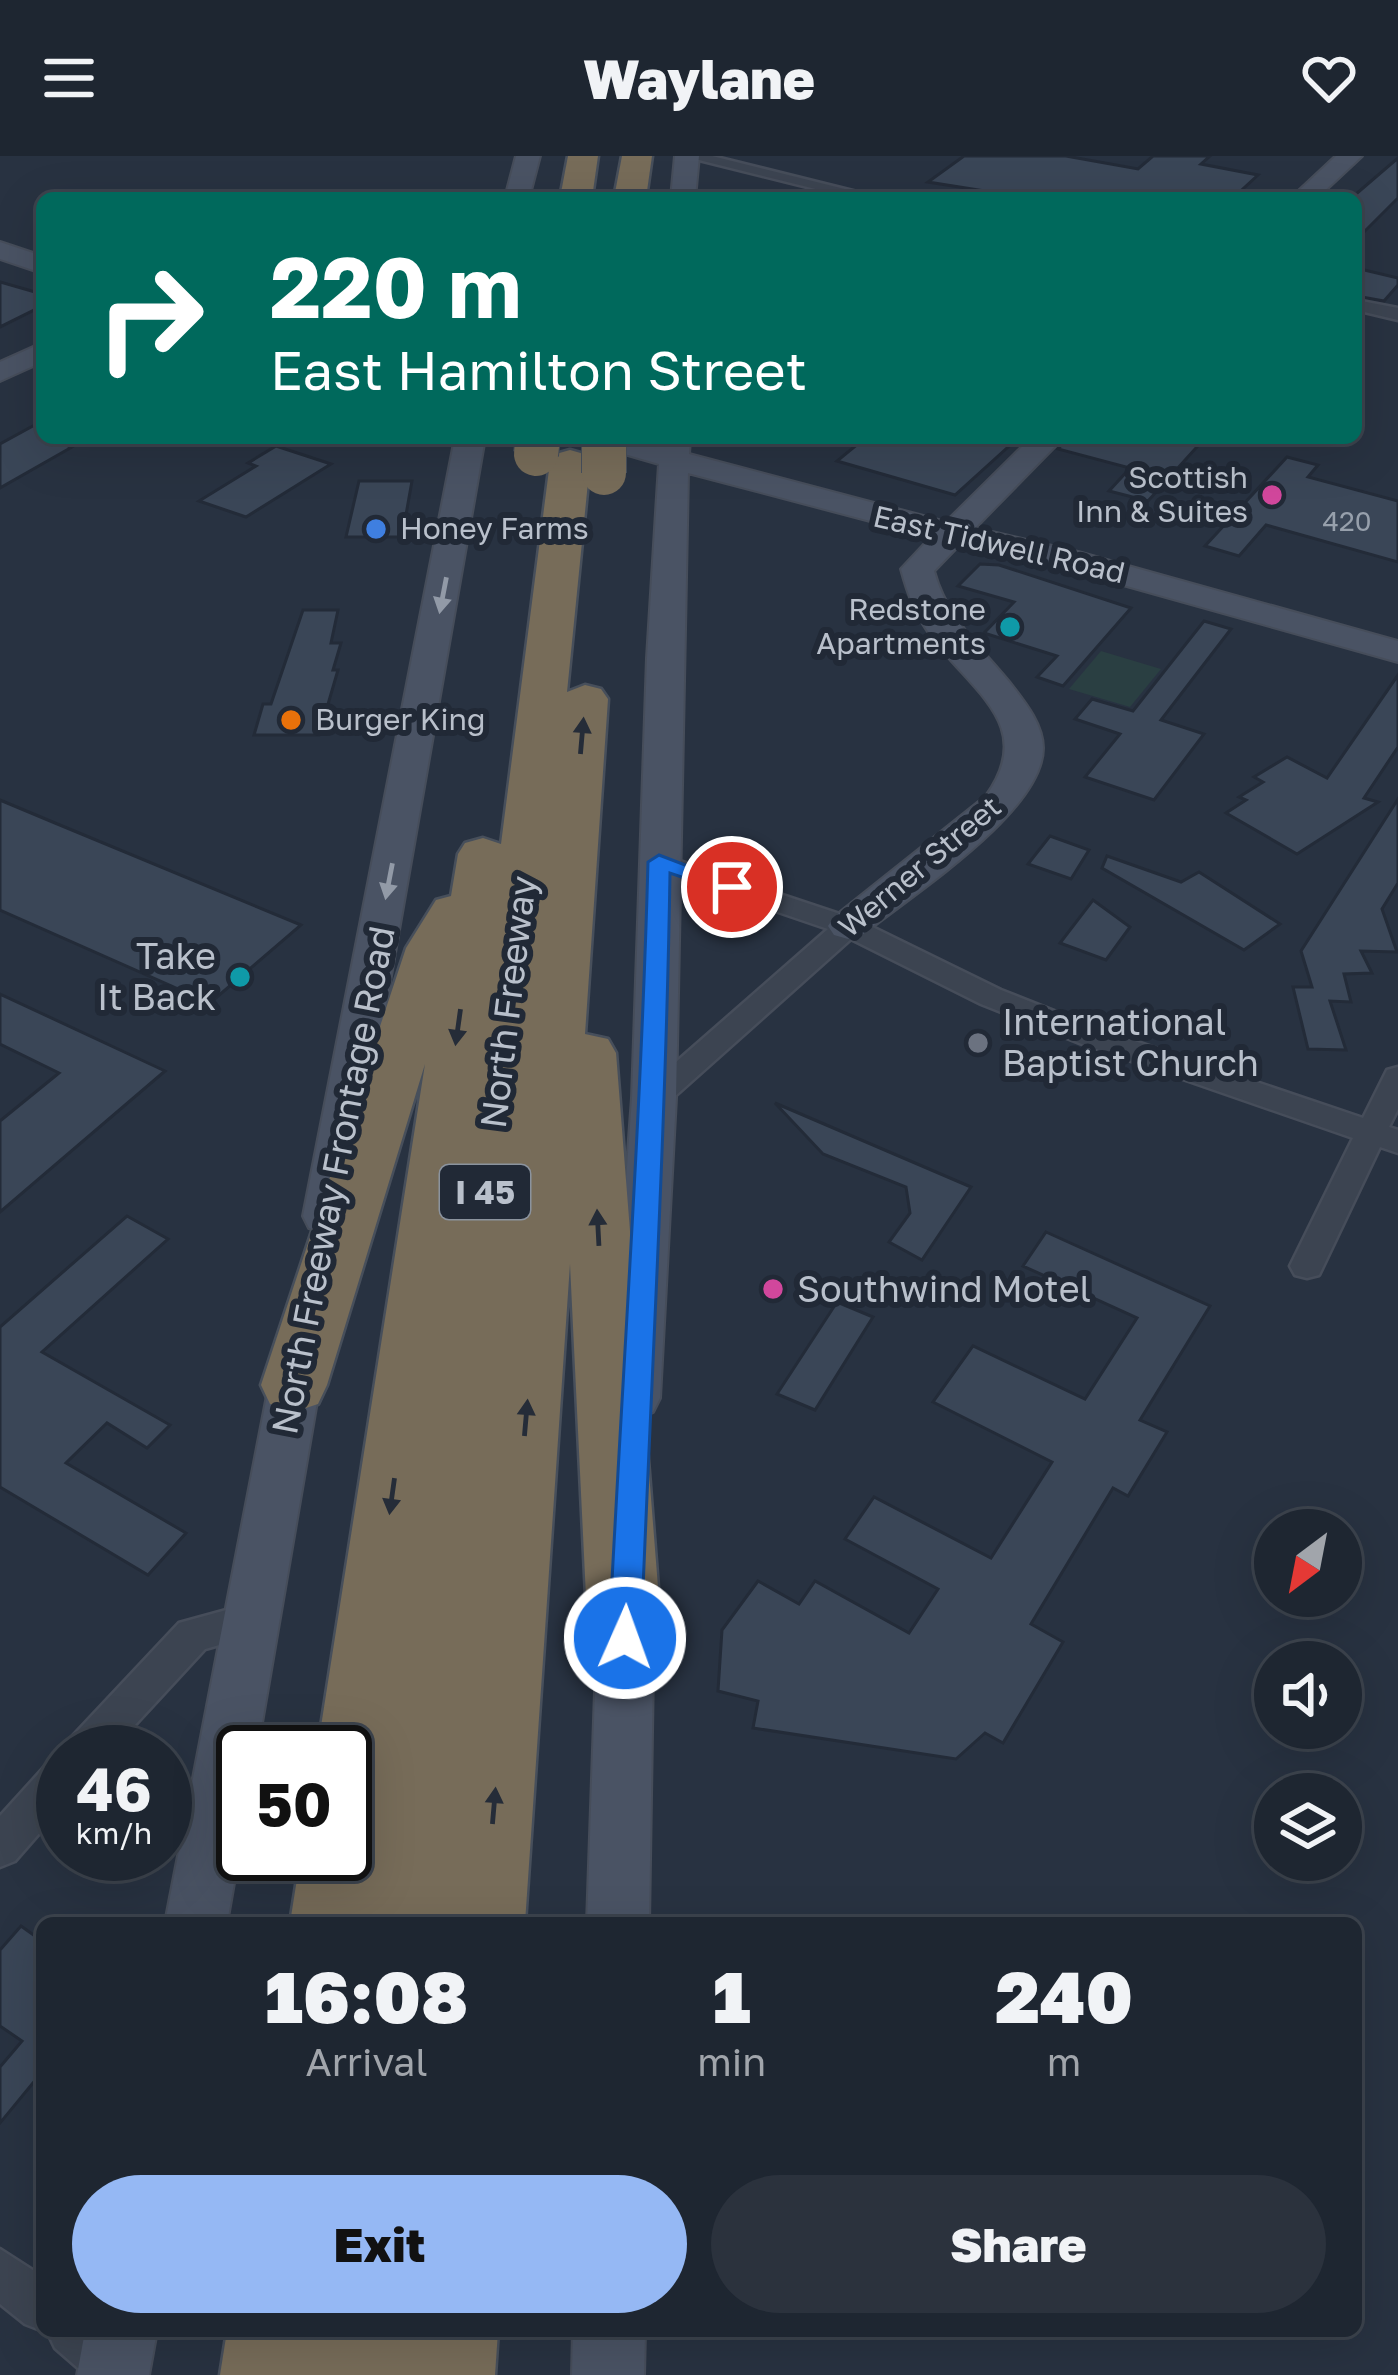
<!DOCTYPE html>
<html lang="en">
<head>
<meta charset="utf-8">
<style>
  body { margin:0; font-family:"Golos Text",sans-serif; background:#2b323d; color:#f1f3f6; height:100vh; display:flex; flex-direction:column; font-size:45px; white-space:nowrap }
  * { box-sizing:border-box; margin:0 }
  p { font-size:39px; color:#a1a5ab }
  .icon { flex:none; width:66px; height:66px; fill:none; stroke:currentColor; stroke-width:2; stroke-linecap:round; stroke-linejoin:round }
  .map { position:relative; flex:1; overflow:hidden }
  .sheet { position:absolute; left:36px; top:1761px; width:1326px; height:420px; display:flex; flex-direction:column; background:#1e2631; border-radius:18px; box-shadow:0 12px 48px #0002,0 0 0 3px #3c434d }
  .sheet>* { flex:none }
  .hud { position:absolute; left:36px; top:36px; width:1326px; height:252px; border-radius:18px; box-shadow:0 12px 48px #0002,0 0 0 3px #3c434d; background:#00695c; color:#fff; overflow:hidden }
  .needle { width:78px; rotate:212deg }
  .fabs { position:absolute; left:1254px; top:1353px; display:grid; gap:24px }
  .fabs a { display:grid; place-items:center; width:108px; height:108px; border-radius:50%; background:#1e2631; box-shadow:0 12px 48px #0002,0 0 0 3px #3c434d; font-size:60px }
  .speed { position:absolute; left:36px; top:1569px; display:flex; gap:24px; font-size:60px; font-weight:700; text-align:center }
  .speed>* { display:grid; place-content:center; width:156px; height:156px; border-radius:50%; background:#1e2631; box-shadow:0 12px 48px #0002,0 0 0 3px #3c434d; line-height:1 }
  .speed small { font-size:30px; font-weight:400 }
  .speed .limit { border:6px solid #111; border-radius:18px; background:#fff; color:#111 }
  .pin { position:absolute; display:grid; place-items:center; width:102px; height:102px; color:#fff; margin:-51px; border:6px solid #fff; border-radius:50%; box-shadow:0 3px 12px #0007 }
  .me { position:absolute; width:132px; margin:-66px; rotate:2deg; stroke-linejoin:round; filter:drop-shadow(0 0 9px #0008) }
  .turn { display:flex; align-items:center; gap:42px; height:252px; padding:0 36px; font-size:54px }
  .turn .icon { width:156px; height:156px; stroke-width:2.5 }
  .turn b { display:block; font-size:84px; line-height:102px }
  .eta { display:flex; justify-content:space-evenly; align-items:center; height:204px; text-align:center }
  .eta b { font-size:72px; font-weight:800; line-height:84px }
  .action { display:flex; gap:24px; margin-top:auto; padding:24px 36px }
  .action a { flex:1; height:138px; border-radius:72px; background:#95b8f4; color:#111; font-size:48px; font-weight:800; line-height:138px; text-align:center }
  .action a+a { background:#2b323d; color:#f1f3f6 }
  header { display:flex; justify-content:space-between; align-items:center; height:156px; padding:0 36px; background:#1e2631; font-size:54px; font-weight:800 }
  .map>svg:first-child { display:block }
</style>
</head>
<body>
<header><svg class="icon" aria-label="menu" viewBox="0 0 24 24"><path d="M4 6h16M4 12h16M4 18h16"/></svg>Waylane<svg class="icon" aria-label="heart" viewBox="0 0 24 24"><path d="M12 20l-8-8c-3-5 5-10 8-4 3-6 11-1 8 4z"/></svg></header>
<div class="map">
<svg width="1398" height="2219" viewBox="0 0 1398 2219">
  <rect width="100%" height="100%" fill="#283241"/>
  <path fill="#2a3f42" d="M 1101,495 L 1161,513 L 1130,551 L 1069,533 Z"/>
  <g fill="#3a4657" stroke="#232b38" stroke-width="3">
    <path d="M 964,0 L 1066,0 L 1138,13 L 1153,0 L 1210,0 L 1201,8 L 1258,19 L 1233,42 L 1029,42 L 928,26 Z"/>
    <path d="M 1398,2 L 1398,42 L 1356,84 L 1356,38 Z"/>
    <path d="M 1356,112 L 1398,122 L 1398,129 L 1384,145 L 1356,140 Z"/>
    <path d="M 0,126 L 42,138 L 42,150 L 0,171 Z"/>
    <path d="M 42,265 L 42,282 L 72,291 L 0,332 L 0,288 Z"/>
    <path d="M 865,282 L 1018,282 L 955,339 L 837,305 Z"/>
    <path d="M 1067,282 L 1205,282 L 1148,345 L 1109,335 L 1130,312 L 1058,293 Z"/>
    <path d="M 276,290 L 331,308 L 246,361 L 199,345 L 256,310 L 248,307 Z"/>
    <path d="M 1287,301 L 1318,309 L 1308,321 L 1398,345 L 1398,406 L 1266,369 L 1239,400 L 1205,390 Z"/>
    <path d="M 359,325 L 412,325 L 402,381 L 346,381 Z"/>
    <path d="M 980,408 L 999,409 L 1131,452 L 1063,530 L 1037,521 L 1057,500 L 984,477 L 1014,446 L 958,430 Z"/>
    <path d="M 303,454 L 338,454 L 331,487 L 341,487 L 333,514 L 338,514 L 319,579 L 254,579 L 263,548 L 271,548 Z"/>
    <path d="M 1204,465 L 1231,473 L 1161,564 L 1204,578 L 1154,644 L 1085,621 L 1120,578 L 1075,563 L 1092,543 L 1133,555 Z"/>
    <path d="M 1398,519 L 1398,591 L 1364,642 L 1378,646 L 1297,698 L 1226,657 L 1246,644 L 1239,641 L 1263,626 L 1254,621 L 1287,601 L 1327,622 Z"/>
    <path d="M 1398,643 L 1398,727 L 1382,753 L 1397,796 L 1361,795 L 1372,817 L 1344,818 L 1351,846 L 1330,845 L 1346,894 L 1308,893 L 1293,831 L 1312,831 L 1301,795 Z"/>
    <path d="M 0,644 L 55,667 L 301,769 L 210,847 L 0,754 Z"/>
    <path d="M 1050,680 L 1089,694 L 1071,723 L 1028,708 Z"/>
    <path d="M 1107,700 L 1181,726 L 1199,716 L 1280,768 L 1244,794 L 1102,712 Z"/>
    <path d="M 1093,744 L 1130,771 L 1106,804 L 1060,787 Z"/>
    <path d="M 0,838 L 165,915 L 0,1056 L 0,965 L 59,917 L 0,888 Z"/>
    <path d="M 775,947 L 971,1031 L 922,1104 L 889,1086 L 910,1057 L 906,1031 L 823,998 Z"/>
    <path d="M 127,1060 L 168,1083 L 42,1196 L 170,1269 L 147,1292 L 107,1267 L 66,1307 L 186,1377 L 148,1419 L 0,1331 L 0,1171 Z"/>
    <path d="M 1046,1076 L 1210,1150 L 1140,1264 L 1167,1276 L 1128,1340 L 1113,1332 L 1031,1468 L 1063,1486 L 1003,1587 L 985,1577 L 956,1603 L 753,1572 L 758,1545 L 718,1535 L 722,1474 L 758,1425 L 799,1448 L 815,1425 L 909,1477 L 938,1433 L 845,1383 L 874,1341 L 991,1402 L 1052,1306 L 933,1246 L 973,1190 L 1085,1243 L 1137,1162 L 1023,1110 Z"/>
    <path d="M 837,1146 L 873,1161 L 815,1254 L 777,1238 Z"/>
    <path d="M 21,1770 L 42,1785 L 42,1916 L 0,1967 L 0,1911 L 22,1885 L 0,1870 L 0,1794 Z"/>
  </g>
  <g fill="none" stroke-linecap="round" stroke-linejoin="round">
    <defs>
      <g id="street">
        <path d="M 683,0 L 712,0 L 881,42 L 852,42 Z"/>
        <path d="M 1356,144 L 1398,152 L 1398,164 L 1356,154 Z"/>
        <path d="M 659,698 L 858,764 L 1001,834 L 1102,874 L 1363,962 L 1387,914 L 1398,911 L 1398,953 L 1389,971 L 1398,974 L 1398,997 L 1380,991 L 1319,1119 L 1307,1122 L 1295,1119 L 1290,1110 L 1353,982 L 1082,888 L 981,848 L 851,783 L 665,949 L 643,949 L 639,942 L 643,935 L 828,773 L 650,712 L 646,706 L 650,700 Z"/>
        <path d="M 252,1447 L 266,1452 L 271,1464 L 266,1476 L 205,1493 L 110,1596 L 64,1596 L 70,1583 L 179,1467 Z"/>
        <path d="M 63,1601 L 63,1650 L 15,1705 L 0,1711 L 0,1660 L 49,1606 Z"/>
        <path d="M 0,2093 L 42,2120 L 43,2175 L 25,2168 L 0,2148 Z"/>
        <path d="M 47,2175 C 87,2175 121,2168 139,2210 L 135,2219 L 86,2219 L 55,2192 Z"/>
      </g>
      <g id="secondary">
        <path d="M 516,0 L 540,0 L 529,42 L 505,42 Z"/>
        <path d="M 675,0 L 699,0 L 695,42 L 671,42 Z"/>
        <path d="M 1336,0 L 1362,0 L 1317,42 L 1291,42 Z"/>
        <path d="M 0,86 L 42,100 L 42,117 L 0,103 Z"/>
        <path d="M 42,187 L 42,206 L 0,225 L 0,206 Z"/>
        <path d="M 455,282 L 485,282 L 349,1060 L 343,1072 L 326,1077 L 309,1072 L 303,1060 Z"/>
        <path d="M 585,282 L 632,282 L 660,290 L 660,282 L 690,282 L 689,298 L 946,366 L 1031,282 L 1063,282 L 975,372 L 1078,396 L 1398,485 L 1398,506 L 1059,411 L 960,388 L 934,415 C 947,463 979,489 1010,527 C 1024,545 1043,568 1043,592 C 1043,656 911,739 862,779 L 848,783 L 834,779 L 828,770 L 834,761 L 986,640 C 1037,569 972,536 932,481 C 916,460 908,439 901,413 L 931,381 L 688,317 L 676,942 L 660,1242 L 653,1256 L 635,1262 L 617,1256 L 610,1242 L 632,942 L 647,502 L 659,308 L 590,288 Z"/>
        <path d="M 301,1173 L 319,1179 L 326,1193 L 257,1596 L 243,1596 L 243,1676 L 227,1767 L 165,1767 L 276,1193 L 283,1179 Z"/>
        <path d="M 626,1425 L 646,1432 L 654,1449 L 649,1767 L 587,1767 L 598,1449 L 606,1432 Z"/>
        <path d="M 85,2175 L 157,2175 L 149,2219 L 77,2219 Z"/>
        <path d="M 573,2175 L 645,2175 L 644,2219 L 572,2219 Z"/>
      </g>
      <g id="highway">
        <path d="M 568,0 L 598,0 L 592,42 L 560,42 Z"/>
        <path d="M 622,0 L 652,0 L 646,42 L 614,42 Z"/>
        <path d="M 570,294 L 584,298 L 590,306 L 567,536 L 585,529 L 601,533 L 608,543 L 585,878 L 608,883 L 616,897 L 662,1482 L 651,1505 L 625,1515 L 599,1505 L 588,1482 L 570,1108 L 525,1767 L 290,1767 L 301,1698 L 345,1698 L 345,1596 L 317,1596 L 425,908 L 327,1229 L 318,1248 L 294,1256 L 270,1248 L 261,1229 L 406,792 L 436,744 L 451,740 L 458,698 L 465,687 L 483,682 L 501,688 L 550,306 L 556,298 Z"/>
        <path d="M 227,2175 L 498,2175 L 495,2219 L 220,2219 Z"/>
      </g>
    </defs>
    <use href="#street" stroke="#464d5a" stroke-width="5"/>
    <use href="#secondary" stroke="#464d5a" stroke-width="4"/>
    <use href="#highway" stroke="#474f5b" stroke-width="5"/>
    <use href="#street" fill="#3c4451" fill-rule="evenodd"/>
    <use href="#secondary" fill="#4a5364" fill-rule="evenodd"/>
    <use href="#highway" fill="#776c59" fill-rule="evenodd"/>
    <defs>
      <g id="highway-bridge">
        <path d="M 604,282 L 604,317"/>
        <path d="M 536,298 L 538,282"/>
      </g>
    </defs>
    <use href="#highway-bridge" stroke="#474f5b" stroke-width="46" stroke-linecap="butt"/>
    <use href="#highway-bridge" stroke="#776c59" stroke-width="44"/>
  </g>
  <defs><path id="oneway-solid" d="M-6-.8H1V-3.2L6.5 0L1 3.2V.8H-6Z" transform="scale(3)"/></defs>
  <g fill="#929aa7">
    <use href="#oneway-solid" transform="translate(443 439) rotate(101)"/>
    <use href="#oneway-solid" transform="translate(389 725) rotate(101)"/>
  </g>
  <g fill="#252c38">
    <use href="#oneway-solid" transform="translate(582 580) rotate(-85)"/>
    <use href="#oneway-solid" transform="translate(458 871) rotate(98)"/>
    <use href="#oneway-solid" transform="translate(598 1072) rotate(-93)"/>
    <use href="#oneway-solid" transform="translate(526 1262) rotate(-85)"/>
    <use href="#oneway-solid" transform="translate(392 1340) rotate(98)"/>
    <use href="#oneway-solid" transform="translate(494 1650) rotate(-85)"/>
  </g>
  <path fill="#1a73e8" stroke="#114b97" stroke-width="3" d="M 659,699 L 743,731 L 732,738 L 670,717 C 666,972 651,1227 641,1482 L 636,1492 L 625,1496 L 614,1492 L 609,1482 C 622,1223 641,965 648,706 Z"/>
  <g fill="#d1479c" stroke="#212936" stroke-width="4.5">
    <circle cx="1272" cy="339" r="12"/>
    <circle cx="773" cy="1133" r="12"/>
  </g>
  <circle fill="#3f7fe0" stroke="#212936" stroke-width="4.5" cx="376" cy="373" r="12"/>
  <g fill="#0f9aa8" stroke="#212936" stroke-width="4.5">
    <circle cx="1010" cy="471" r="12"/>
    <circle cx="240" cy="821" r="12"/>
  </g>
  <circle fill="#e8710a" stroke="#212936" stroke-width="4.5" cx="291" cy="564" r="12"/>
  <circle fill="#6b7280" stroke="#212936" stroke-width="4.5" cx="978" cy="887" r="12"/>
  <g text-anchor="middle" stroke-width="12" stroke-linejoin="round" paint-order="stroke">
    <g font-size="27" fill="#97a0ac">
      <text x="1347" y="375">420</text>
    </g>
    <g font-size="30" fill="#b9c0cb" stroke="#212936" text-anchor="end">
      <text x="1248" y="332">Scottish<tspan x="1248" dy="34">Inn &amp; Suites</tspan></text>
      <text x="400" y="383" text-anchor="start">Honey Farms</text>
      <text x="986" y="464">Redstone<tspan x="986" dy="34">Apartments</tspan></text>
      <text x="315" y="574" text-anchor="start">Burger King</text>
    </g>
    <g font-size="30" fill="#b9c0cb" stroke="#212936">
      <text transform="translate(999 389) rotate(13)" y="10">East Tidwell Road</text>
      <text transform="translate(920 711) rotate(-40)" y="10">Werner Street</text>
    </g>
    <rect fill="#212936" stroke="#8b939e" stroke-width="3" x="440" y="1009" width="90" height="54" rx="9"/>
    <g font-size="33" font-weight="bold" fill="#b9c0cb">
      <text x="485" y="1048">I 45</text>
    </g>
    <g font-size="36" fill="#b9c0cb" stroke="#212936" text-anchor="start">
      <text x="216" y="813" text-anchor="end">Take<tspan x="216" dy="41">It Back</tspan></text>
      <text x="1002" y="879">International<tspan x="1002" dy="41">Baptist Church</tspan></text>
      <text x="797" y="1146">Southwind Motel</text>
    </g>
    <g font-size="36" fill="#b9c0cb" stroke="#212936">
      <text transform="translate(508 846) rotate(-83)" y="13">North Freeway</text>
      <text transform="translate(333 1024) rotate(-79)" y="13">North Freeway Frontage Road</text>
    </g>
  </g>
</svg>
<div class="fabs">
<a><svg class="needle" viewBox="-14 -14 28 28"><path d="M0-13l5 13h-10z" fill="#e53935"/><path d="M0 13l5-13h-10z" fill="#a1a5ab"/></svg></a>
<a><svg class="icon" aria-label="sound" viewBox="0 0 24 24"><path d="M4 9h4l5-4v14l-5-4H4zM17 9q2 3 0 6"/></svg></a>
<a><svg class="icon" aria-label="layers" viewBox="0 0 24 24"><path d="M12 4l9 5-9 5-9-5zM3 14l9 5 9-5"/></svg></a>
</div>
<div class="speed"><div>46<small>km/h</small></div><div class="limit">50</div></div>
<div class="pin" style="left:732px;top:731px;background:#d93025"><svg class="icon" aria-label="arrive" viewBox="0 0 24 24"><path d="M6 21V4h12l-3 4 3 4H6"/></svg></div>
<svg class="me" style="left:625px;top:1482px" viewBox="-20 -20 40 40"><circle r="17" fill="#1a73e8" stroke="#fff" stroke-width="3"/><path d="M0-11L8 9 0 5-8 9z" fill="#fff"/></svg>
<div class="hud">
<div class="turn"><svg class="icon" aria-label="right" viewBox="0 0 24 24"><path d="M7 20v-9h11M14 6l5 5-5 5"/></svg><div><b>220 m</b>East Hamilton Street</div></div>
</div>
<section class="sheet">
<div class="eta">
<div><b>16:08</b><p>Arrival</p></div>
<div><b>1</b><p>min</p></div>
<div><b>240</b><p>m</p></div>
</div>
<div class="action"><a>Exit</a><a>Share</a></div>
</section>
</div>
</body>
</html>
